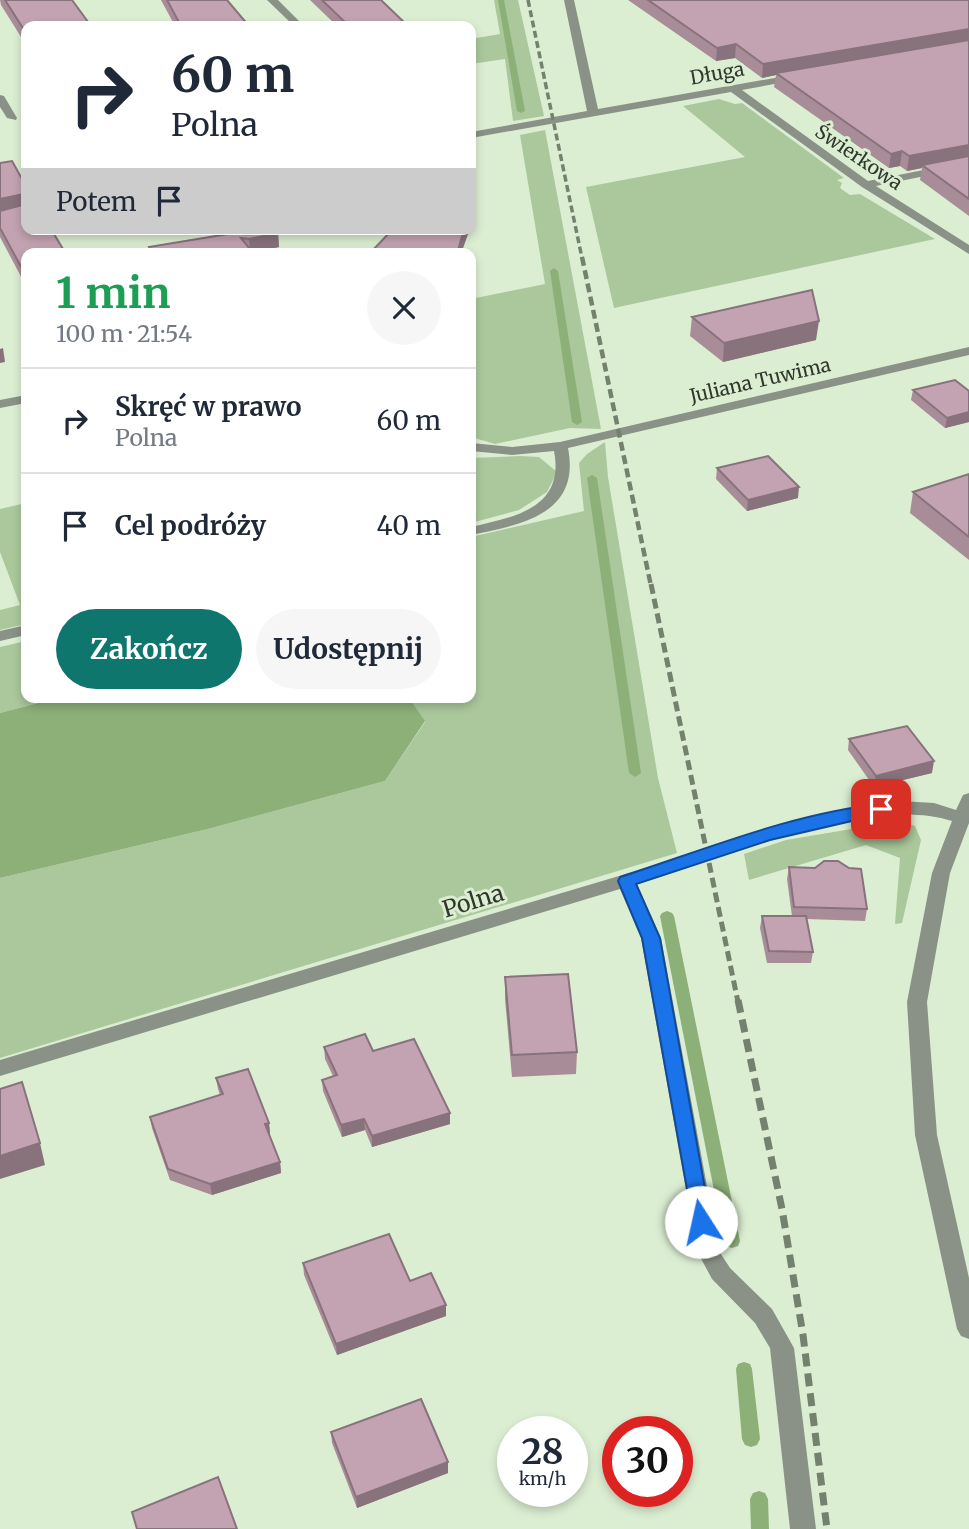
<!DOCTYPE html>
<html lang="pl">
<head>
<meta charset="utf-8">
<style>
  body { margin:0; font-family:Merriweather,serif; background:#f6f6f7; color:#1f2937; height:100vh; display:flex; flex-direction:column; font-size:26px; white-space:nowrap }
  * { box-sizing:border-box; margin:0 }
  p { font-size:23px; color:#747a83 }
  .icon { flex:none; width:38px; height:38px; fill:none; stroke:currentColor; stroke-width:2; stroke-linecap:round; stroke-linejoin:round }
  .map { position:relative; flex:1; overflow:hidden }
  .panel { position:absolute; left:21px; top:248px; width:455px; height:455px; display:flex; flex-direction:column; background:#fff; border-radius:14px; box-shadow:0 4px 10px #0003 }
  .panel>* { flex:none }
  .banner { position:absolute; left:21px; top:21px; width:455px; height:214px; border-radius:14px; box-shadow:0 4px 10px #0003; background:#fff; color:#1f2937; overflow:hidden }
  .speed { position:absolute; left:497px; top:1416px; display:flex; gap:14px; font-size:35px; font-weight:700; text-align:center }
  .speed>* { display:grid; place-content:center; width:91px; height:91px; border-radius:50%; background:#fff; box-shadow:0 4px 10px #0003; line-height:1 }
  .speed small { font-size:18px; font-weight:400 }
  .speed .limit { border:10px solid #d22; background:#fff; color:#111 }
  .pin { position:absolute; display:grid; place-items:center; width:60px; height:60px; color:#fff; margin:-30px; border-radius:14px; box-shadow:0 4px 10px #0006 }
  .me { position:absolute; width:77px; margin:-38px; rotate:350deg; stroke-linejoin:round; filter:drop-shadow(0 0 5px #0008) }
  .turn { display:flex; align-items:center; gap:24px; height:147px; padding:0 35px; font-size:32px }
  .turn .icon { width:91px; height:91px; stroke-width:2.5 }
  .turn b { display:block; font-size:49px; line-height:60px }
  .then { display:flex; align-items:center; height:66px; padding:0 35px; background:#0003; gap:14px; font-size:26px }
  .round { display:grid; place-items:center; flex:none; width:74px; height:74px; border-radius:37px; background:#f6f6f7 }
  .overview { display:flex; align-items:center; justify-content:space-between; height:119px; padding:0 35px }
  h1 { font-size:42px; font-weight:700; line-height:52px; color:#1e9e55 }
  .action { display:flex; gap:14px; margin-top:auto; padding:14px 35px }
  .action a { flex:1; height:80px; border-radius:42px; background:#0f766e; color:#fff; font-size:28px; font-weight:700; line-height:80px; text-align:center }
  .action a+a { background:#f6f6f7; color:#1f2937 }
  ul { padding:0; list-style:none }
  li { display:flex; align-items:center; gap:21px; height:105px; padding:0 35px; border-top:2px solid #e0e1e3 }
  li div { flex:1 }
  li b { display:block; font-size:26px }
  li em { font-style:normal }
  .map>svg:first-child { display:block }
</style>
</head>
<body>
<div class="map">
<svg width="969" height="1529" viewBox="0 0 969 1529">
  <rect width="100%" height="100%" fill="#dbeed2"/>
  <g fill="#abc89c">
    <path d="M 494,0 L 518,0 L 544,116 L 513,121 L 505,59 L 471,64 L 471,39 L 500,34 Z"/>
    <path d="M 719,99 L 735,104 L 742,103 L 844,178 L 837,180 L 842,183 L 840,188 L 850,195 L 860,194 L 935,239 L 614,308 L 586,187 L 745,157 L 683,106 Z"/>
    <path d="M 545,130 L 601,429 L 570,428 L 495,444 L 471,437 L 471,299 L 545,284 L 520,135 Z"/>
    <path d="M 605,442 L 608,477 L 658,778 L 677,853 L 0,1058 L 0,878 L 208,829 L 385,781 L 425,722 L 409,698 L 471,698 L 471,537 L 584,511 L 579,463 L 587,454 Z"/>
    <path d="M 520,456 L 539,457 L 557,472 L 547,492 L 519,510 L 471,523 L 471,517 L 476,512 C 477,493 471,477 471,458 Z"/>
    <path d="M 26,503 L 26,624 L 0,630 L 0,610 L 20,605 L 0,552 L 0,509 Z"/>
    <path d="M 26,641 L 26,698 L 57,698 L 0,713 L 0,647 Z"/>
    <path d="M 899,821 L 915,826 L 921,840 L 902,923 L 895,924 L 900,858 L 866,845 L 749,880 L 744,854 L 786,840 Z"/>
  </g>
  <path fill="#8cb078" d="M 57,698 L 409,698 L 425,721 L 385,781 L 208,829 L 0,878 L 0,713 Z"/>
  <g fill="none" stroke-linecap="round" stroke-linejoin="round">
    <g fill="#8cb078" fill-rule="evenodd">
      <path d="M 498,0 L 504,0 L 525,111 L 521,113 L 517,111 Z"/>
      <path d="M 554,268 L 558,271 L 582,422 L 577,425 L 572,422 L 550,271 Z"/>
      <path d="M 592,475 L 597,478 L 641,773 L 635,777 L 629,773 L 587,478 Z"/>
      <path d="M 667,911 L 672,913 L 674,916 L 740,1241 L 738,1246 L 732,1248 L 726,1246 L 724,1241 L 660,916 L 662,913 Z"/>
      <path d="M 744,1362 L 750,1364 L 752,1369 L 760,1439 L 757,1445 L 751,1447 L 745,1445 L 742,1439 L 736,1369 L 738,1364 Z"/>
      <path d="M 759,1491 L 765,1493 L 768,1499 L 769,1529 L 751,1529 L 750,1499 L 753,1493 Z"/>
    </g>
    <g fill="#8a9287" fill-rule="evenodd">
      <path d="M 267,0 L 278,0 L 304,26 L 294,26 Z"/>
      <path d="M 564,0 L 574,0 L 598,109 L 797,74 L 802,77 L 801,79 L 742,90 L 868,181 L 969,161 L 969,167 L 876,186 L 969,245 L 969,254 L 862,187 L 731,92 L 471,138 L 471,132 L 587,111 Z"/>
      <path d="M 0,95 L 4,96 L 17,118 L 16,120 L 7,118 L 0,107 Z"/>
      <path d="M 969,347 L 969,355 L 568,448 C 581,514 521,525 471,535 L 471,527 C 515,517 565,508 554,451 L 512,455 L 471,451 L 471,443 L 512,447 L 560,442 Z"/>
      <path d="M 26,395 L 26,403 L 0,408 L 0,400 Z"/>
      <path d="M 26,625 L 26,635 L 0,641 L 0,631 Z"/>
      <path d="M 969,793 L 969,823 L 950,873 L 927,1002 L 937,1135 L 969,1278 L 969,1339 L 961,1336 L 957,1329 L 915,1135 L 907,1002 L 932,873 L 952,821 C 869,794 719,857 637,884 L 661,938 L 719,1251 L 730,1268 L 772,1309 L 794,1348 L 816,1529 L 790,1529 L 770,1348 L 755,1323 L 712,1279 L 697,1251 L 641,938 L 620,889 L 0,1076 L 0,1060 L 619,876 L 767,829 L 861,805 L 900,801 L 934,803 L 956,810 L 963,795 Z"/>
    </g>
    <path stroke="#75816f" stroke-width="3.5" stroke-dasharray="7 3.5" stroke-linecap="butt" d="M 528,0 L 582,258"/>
    <path stroke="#75816f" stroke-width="4.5" stroke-dasharray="9 4.5" stroke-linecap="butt" d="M 582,257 L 651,586"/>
    <path stroke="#75816f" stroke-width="5" stroke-dasharray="10 5" stroke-linecap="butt" d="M 651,584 L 738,1002"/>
    <path stroke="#75816f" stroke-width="7" stroke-dasharray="13 7" stroke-linecap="butt" d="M 738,1000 L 782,1209 L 803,1335 L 827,1529"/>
  </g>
  <g fill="#a88c98">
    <path d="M 0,0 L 72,0 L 26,26 L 26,45 L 1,5 Z"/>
    <path d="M 161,0 L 227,0 L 249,26 L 175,26 Z"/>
    <path d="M 310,0 L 381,0 L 408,26 L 337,26 Z"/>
    <path d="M 628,0 L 969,0 L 969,216 L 920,180 L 922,168 L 907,171 L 900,166 L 889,168 L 774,87 L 776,75 L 762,78 L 735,58 L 716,61 Z"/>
    <path d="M 0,163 L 26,186 L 26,286 L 0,237 Z"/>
    <path d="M 216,229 L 275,229 L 278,233 L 279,247 L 252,252 L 254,254 L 150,254 L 149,247 L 221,235 Z"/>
    <path d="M 692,317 L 816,340 L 723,362 L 690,336 Z"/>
    <path d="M 913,390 L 969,391 L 969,422 L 945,428 L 911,400 Z"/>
    <path d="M 717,468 L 798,498 L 747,511 L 716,479 Z"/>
    <path d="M 969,474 L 969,560 L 910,513 L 913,492 Z"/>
    <path d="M 849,739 L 932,773 L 874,787 L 848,750 Z"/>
    <path d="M 789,867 L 867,909 L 865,921 L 807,919 L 813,952 L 811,963 L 767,963 L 760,928 L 762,916 L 792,916 L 787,879 Z"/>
    <path d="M 505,977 L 577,1052 L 576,1074 L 512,1077 L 505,999 Z"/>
    <path d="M 324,1047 L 373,1051 L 450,1124 L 372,1147 L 365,1130 L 342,1137 L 323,1091 L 322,1080 L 333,1076 L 325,1059 Z"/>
    <path d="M 216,1078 L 269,1123 L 270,1134 L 269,1134 L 280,1162 L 281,1173 L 212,1195 L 170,1180 L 152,1128 L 150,1117 L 220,1095 L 218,1089 Z"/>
    <path d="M 303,1263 L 410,1281 L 446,1316 L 337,1355 L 304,1275 Z"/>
    <path d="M 331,1432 L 448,1473 L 357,1508 L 332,1443 Z"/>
  </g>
  <g fill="#88727c">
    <path d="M 969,29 L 969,42 L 776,73 L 776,75 L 762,78 L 763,64 Z"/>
    <path d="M 736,44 L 735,58 L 716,61 L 717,48 Z"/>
    <path d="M 474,97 L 475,111 L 471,111 L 471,98 Z"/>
    <path d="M 969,145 L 969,159 L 922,165 L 922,168 L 907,171 L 909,156 Z"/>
    <path d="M 902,151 L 900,166 L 889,168 L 891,154 Z"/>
    <path d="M 23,194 L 25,207 L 0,213 L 0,199 Z"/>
    <path d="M 464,229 L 468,229 L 468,234 L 461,254 L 457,254 Z"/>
    <path d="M 278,233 L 279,247 L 250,253 L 249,239 Z"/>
    <path d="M 819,321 L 816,340 L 723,362 L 724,343 Z"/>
    <path d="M 3,348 L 5,362 L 0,363 L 0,349 Z"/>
    <path d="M 969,412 L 969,422 L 945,428 L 947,418 Z"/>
    <path d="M 799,487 L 798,498 L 747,511 L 748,500 Z"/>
    <path d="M 934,761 L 932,773 L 874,787 L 876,776 Z"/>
    <path d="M 450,1113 L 450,1124 L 372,1147 L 372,1136 Z"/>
    <path d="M 364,1119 L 365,1130 L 342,1137 L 341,1125 Z"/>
    <path d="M 269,1123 L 270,1134 L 266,1135 L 265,1124 Z"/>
    <path d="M 40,1143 L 45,1165 L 0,1179 L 0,1156 Z"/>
    <path d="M 280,1162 L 281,1173 L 212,1195 L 210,1184 Z"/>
    <path d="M 446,1305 L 446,1316 L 337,1355 L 336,1344 Z"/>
    <path d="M 448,1462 L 448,1473 L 357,1508 L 356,1497 Z"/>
  </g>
  <g fill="#c3a3b1" stroke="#88727c" stroke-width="2">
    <path d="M 5,0 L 72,0 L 91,26 L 26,26 L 26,33 Z"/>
    <path d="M 167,0 L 227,0 L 249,26 L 181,26 Z"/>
    <path d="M 322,0 L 381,0 L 408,26 L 349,26 Z"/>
    <path d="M 648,0 L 969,0 L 969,29 L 763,64 L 736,44 L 717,48 Z"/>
    <path d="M 969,40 L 969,145 L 909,156 L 902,151 L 891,154 L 776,73 Z"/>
    <path d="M 969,156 L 969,199 L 922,165 Z"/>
    <path d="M 12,161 L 26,186 L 26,196 L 23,194 L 0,199 L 0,163 Z"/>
    <path d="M 26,204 L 26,229 L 51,229 L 66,254 L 26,254 L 26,276 L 0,228 L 0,211 Z"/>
    <path d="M 225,229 L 275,229 L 278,233 L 249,239 L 241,238 L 254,254 L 153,254 L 149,247 L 228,234 Z"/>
    <path d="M 393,229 L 464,229 L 457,254 L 369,254 Z"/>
    <path d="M 812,290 L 819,321 L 724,343 L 692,317 Z"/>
    <path d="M 955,380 L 969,391 L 969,412 L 947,418 L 913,390 Z"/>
    <path d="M 768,456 L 799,487 L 748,500 L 717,468 Z"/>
    <path d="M 969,474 L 969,537 L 913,492 Z"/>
    <path d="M 907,726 L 934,761 L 876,776 L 849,739 Z"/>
    <path d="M 824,861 L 838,861 L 849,868 L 861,869 L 867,909 L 794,907 L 789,867 L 815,868 Z"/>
    <path d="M 762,916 L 806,916 L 813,952 L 769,951 Z"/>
    <path d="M 568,974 L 577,1052 L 512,1055 L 505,977 Z"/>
    <path d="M 365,1034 L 373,1051 L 414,1039 L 450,1113 L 372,1136 L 364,1119 L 341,1125 L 322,1080 L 337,1075 L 324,1047 Z"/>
    <path d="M 248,1069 L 269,1123 L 265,1124 L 280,1162 L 210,1184 L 168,1169 L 150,1117 L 223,1094 L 216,1078 Z"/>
    <path d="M 22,1082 L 40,1143 L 0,1156 L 0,1089 Z"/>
    <path d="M 389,1234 L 410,1281 L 431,1273 L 446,1305 L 336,1344 L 303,1263 Z"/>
    <path d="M 421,1399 L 448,1462 L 356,1497 L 331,1432 Z"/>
    <path d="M 218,1477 L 237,1529 L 137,1529 L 132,1512 Z"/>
  </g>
  <path fill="#1a73e8" stroke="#114b97" stroke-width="2" d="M 881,804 L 889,809 L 886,813 L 770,840 L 636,884 L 660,938 L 711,1222 L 709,1228 L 701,1231 L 694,1228 L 642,938 L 618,881 L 620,877 C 704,850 793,813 881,804 Z"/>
  <g text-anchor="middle" stroke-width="6" stroke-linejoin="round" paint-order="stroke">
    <g font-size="19" fill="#30372c" stroke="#dbeed2">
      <text transform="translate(717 73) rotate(-10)" y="7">Długa</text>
      <text transform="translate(859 157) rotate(34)" y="7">Świerkowa</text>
      <text transform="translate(760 380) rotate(-13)" y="7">Juliana Tuwima</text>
    </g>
    <g font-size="23" fill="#30372c" stroke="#dbeed2">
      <text transform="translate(473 901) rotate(-17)" y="8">Polna</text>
    </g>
  </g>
</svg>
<div class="speed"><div>28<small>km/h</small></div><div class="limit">30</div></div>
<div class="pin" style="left:881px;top:809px;background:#d93025"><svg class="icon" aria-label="arrive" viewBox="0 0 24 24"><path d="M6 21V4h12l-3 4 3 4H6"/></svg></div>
<svg class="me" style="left:701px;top:1222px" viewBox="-20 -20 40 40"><circle r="19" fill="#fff"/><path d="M0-13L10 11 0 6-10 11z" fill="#1a73e8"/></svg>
<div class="banner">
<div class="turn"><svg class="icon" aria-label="right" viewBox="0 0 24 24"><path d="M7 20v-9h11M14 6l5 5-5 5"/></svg><div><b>60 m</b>Polna</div></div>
<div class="then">Potem<svg class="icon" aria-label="arrive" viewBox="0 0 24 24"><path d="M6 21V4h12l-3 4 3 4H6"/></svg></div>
</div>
<section class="panel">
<div class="overview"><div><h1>1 min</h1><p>100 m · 21:54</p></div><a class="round"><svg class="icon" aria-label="close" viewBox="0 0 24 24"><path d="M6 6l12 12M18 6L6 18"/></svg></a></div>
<ul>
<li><svg class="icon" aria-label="right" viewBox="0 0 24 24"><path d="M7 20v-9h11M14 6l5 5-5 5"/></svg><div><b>Skręć w prawo</b><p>Polna</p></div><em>60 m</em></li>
<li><svg class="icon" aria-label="arrive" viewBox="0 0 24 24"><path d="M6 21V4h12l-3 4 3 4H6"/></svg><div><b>Cel podróży</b></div><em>40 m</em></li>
</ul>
<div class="action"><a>Zakończ</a><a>Udostępnij</a></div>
</section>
</div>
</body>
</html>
